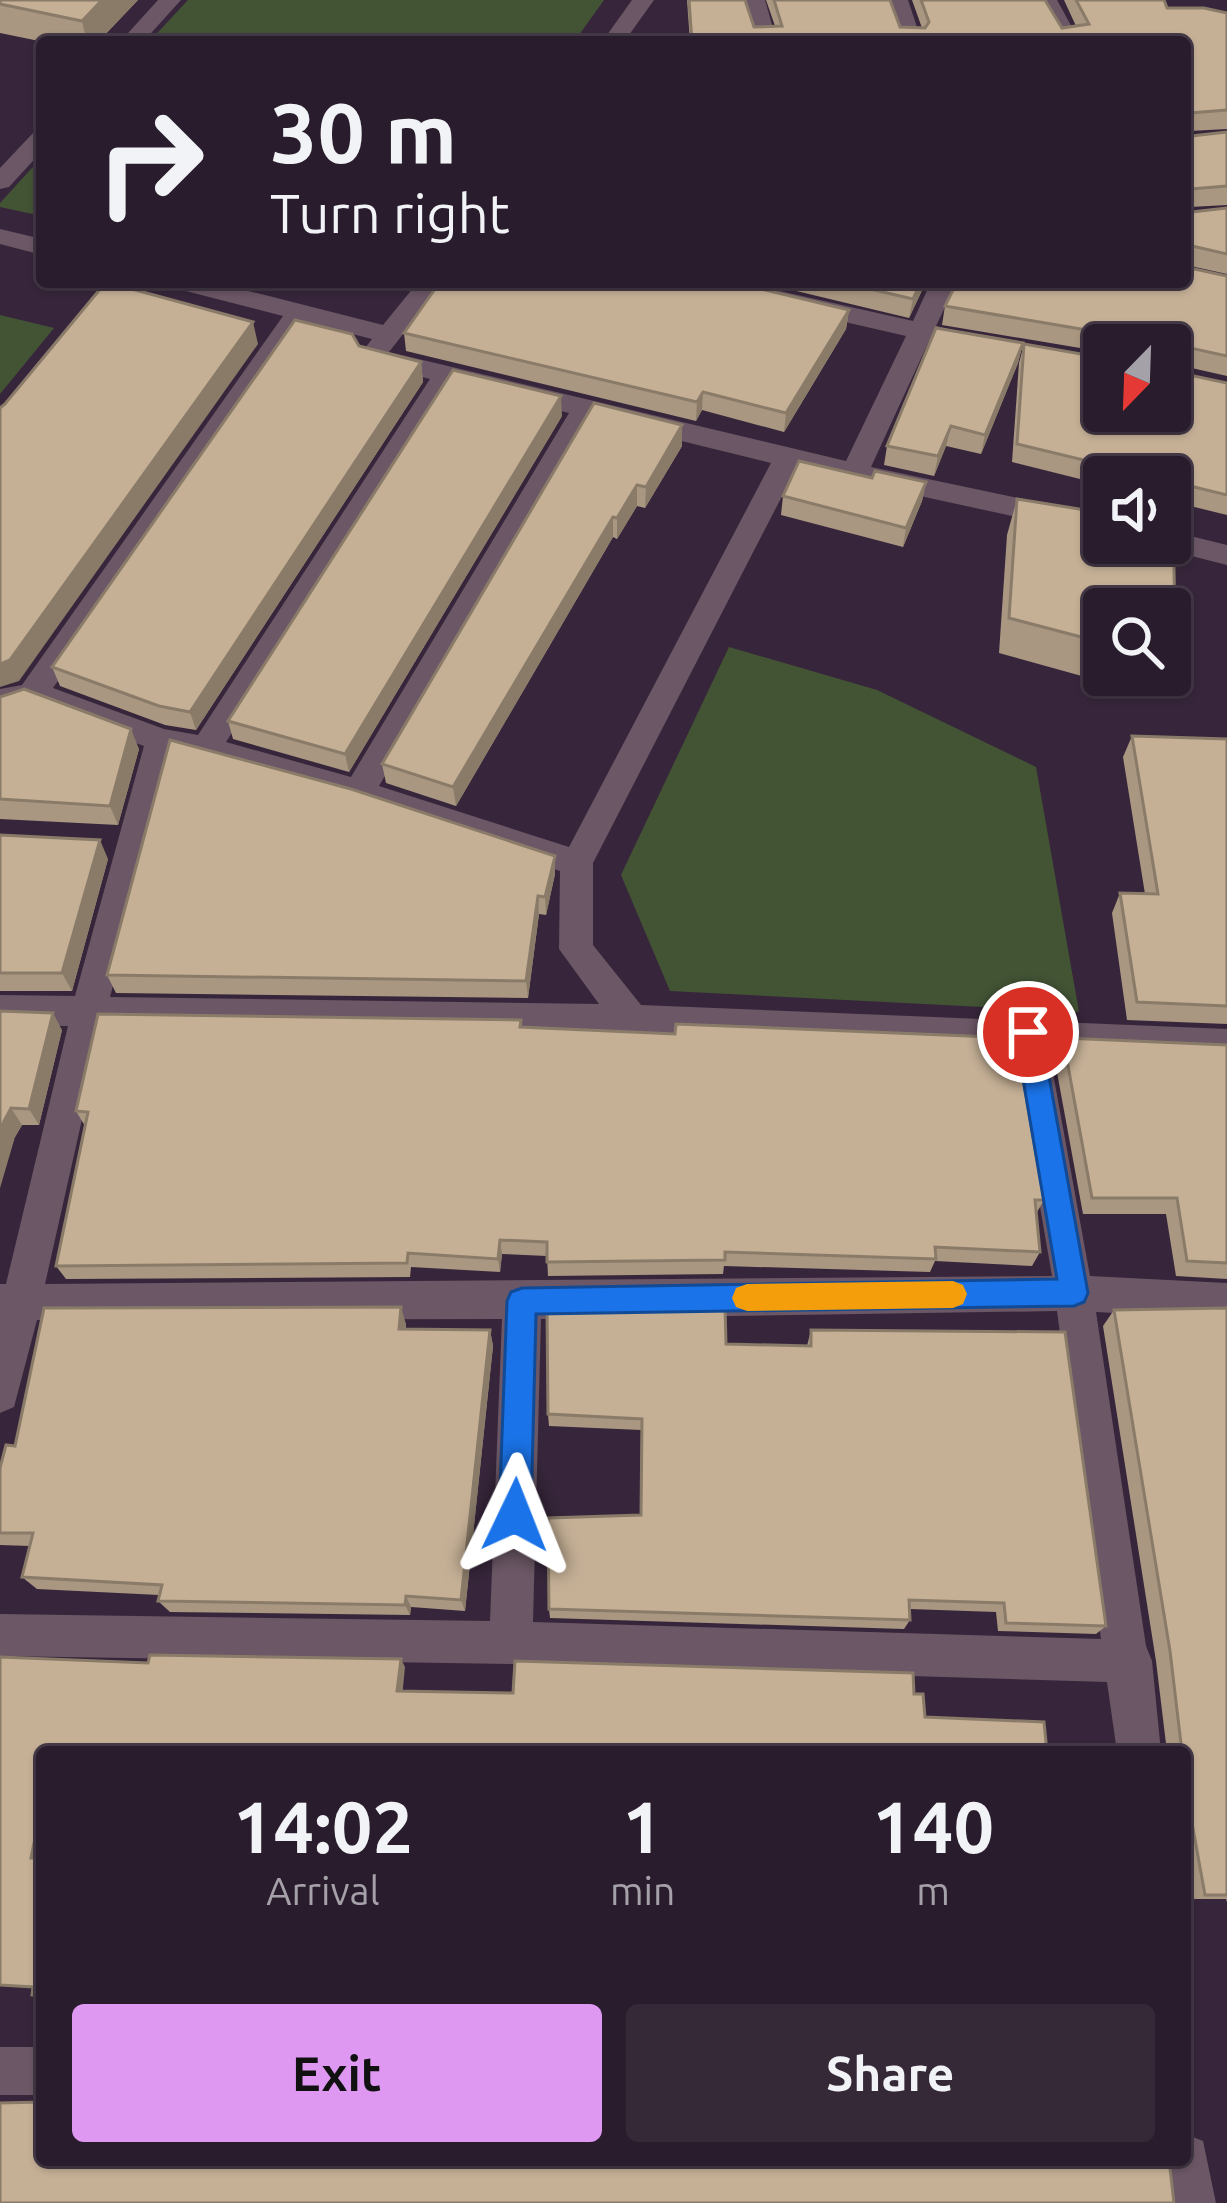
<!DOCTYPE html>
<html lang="en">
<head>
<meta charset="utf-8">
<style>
  body { margin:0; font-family:Ubuntu,sans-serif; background:#352938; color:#f1f3f6; height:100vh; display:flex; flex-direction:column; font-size:45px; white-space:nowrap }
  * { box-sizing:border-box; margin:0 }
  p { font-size:39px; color:#a5a1a9 }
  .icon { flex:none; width:66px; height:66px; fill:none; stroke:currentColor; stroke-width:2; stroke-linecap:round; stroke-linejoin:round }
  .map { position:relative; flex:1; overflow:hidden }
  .details { position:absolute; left:36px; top:1746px; width:1155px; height:420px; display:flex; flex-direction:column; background:#291c2c; border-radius:12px; box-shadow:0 3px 9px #0004,0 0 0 3px #453a48 }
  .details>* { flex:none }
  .guide { position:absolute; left:36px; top:36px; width:1155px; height:252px; border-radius:12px; box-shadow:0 3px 9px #0004,0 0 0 3px #453a48; background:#291c2c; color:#f1f3f6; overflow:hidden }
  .needle { width:78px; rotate:203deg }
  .buttons { position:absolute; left:1083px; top:324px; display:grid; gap:24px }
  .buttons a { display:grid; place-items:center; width:108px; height:108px; border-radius:12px; background:#291c2c; box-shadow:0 3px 9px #0004,0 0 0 3px #453a48; font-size:60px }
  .pin { position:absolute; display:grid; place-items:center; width:102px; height:102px; color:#fff; margin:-51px; border:6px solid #fff; border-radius:50%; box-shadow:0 3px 12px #0007 }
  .me { position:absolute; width:132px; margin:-66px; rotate:2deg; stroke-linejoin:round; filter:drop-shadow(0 0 9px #0008) }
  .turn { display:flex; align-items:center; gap:42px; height:252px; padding:0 36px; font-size:54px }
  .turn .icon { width:156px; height:156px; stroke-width:2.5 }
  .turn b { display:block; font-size:84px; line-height:102px }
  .eta { display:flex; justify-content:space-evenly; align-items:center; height:204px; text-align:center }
  .eta b { font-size:72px; font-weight:700; line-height:84px }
  .button { display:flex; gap:24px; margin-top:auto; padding:24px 36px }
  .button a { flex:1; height:138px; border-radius:12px; background:#de98f2; color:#111; font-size:48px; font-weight:700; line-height:138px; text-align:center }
  .button a+a { background:#352938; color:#f1f3f6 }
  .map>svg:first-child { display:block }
</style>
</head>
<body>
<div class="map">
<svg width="1227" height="2203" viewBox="0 0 1227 2203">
  <rect width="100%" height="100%" fill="#37263b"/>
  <g fill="#435435">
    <path d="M 188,0 L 604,0 L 574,42 L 149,42 Z"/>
    <path d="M 42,157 L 42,216 L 0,207 L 0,203 Z"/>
    <path d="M 0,315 L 54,328 L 0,394 Z"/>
    <path d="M 729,647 L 877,690 L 1036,767 L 1079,1012 L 670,991 L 621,875 Z"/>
  </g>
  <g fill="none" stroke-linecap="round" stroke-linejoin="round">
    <g fill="#6b5765" fill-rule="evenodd">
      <path d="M 158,0 L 181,0 L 143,42 L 120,42 Z"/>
      <path d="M 632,0 L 654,0 L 624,42 L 602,42 Z"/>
      <path d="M 743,0 L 765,0 L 777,42 L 755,42 Z"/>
      <path d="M 886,0 L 908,0 L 922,42 L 900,42 Z"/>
      <path d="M 1035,0 L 1057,0 L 1080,42 L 1058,42 Z"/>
      <path d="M 42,130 L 42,151 L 9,187 L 0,189 L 0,168 L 34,132 Z"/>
      <path d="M 0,229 L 42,239 L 42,255 L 0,244 Z"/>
      <path d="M 170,282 L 213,282 L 383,325 L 418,282 L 444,282 L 389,352 L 846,461 L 906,336 L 706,290 L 693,282 L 740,282 L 913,321 L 931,282 L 957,282 L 936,326 L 987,338 L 991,344 L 978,352 L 929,341 L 871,467 L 1104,516 L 1104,536 L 796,469 L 593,863 L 593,945 L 641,1005 L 1227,1029 L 1227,1059 L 1049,1051 L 1090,1276 L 1227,1283 L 1227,1319 L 1096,1312 L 1146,1646 L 1152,1661 L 1161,1752 L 1117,1752 L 1107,1682 L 511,1664 L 0,1656 L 0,1614 L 490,1621 L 502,1319 L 37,1320 L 14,1407 L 0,1413 L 0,1284 L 6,1284 L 68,1026 L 0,1025 L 0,995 L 75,996 L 144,746 L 33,705 L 9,713 L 0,711 L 0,689 L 22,685 L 283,316 L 174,288 ZM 305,322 L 372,339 L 359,356 L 363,362 L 430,379 L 198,735 L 164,729 L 53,688 ZM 453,384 L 569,413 L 351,777 L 226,742 ZM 592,419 L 771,463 L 569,847 L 379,786 ZM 173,754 L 356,804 L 560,871 L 559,949 L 599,1004 L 110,997 ZM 103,1026 L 632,1034 L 1013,1050 L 1052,1276 L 45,1284 ZM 1057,1311 L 1101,1639 L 533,1622 L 541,1319 Z"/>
      <path d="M 1170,531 L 1227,545 L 1227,565 L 1160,548 L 1157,543 L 1170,543 Z"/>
      <rect x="0" y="2047" width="42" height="48"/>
      <path d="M 1185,2134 L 1203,2141 L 1216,2203 L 1166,2203 L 1160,2160 L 1185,2160 Z"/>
    </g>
  </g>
  <g fill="#a99781" fill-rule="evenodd">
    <path d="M 0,0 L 138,0 L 98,42 L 44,42 L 0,33 Z"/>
    <path d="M 687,0 L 754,27 L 775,26 L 766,0 L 890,0 L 900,27 L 922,28 L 912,0 L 1045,0 L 1062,28 L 1076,26 L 1064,0 L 1164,0 L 1167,8 L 1227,13 L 1227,129 L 1190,131 L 1191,136 L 1227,132 L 1227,205 L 1190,207 L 1191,212 L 1227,208 L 1227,274 L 1186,265 L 690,42 Z"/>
    <path d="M 1227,276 L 1227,376 L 1174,364 L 1175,372 L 1227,383 L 1227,515 L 1170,501 L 1170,477 L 1104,477 L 1104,485 L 1012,462 L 1019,363 L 1024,344 L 1104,411 L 1170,345 L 1104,345 L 1104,352 L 942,325 L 945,306 Z"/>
    <path d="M 759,282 L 926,282 L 909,318 Z"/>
    <path d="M 849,310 L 846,329 L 784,432 L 702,410 L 696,421 L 406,351 L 404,333 Z"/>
    <path d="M 1023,343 L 1018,363 L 981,454 L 946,446 L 934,476 L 884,465 L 887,446 Z"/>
    <path d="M 359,346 L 421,362 L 423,382 L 196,730 L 165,725 L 60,686 L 52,667 Z"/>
    <path d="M 594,403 L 682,446 L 645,508 L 637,506 L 617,539 L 613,537 L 456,806 L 386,783 L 382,764 Z"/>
    <path d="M 562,416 L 349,772 L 233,739 L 228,721 Z"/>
    <path d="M 926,482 L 922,501 L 903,547 L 781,515 L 783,496 Z"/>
    <path d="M 1017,499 L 1104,513 L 1104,543 L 1170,543 L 1170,525 L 1173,525 L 1176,662 L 1161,698 L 999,653 L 1007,535 ZM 1104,609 L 1170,609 L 1170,675 L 1104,675 Z"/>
    <path d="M 0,697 L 139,749 L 118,825 L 0,819 Z"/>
    <path d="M 1132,736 L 1227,739 L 1227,1024 L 1127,1020 L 1112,913 L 1120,893 L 1145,894 L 1123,757 Z"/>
    <path d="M 0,835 L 108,859 L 72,991 L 0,991 Z"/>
    <path d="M 555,874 L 546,915 L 539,914 L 528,998 L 116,993 L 107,975 Z"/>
    <path d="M 0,1011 L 62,1030 L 39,1125 L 22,1125 L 15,1137 Z"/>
    <path d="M 521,1020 L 522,1028 L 1044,1200 L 1036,1214 L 1040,1252 L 1032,1266 L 935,1261 L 930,1272 L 724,1266 L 723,1274 L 548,1276 L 547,1256 L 502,1254 L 500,1272 L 411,1267 L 410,1277 L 66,1279 L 56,1266 L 85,1126 L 76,1111 Z"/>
    <path d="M 1063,1038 L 1227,1045 L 1227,1279 L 1176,1276 L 1166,1214 L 1083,1214 L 1054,1056 Z"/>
    <path d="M 1227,1308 L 1227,1902 L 1226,1899 L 1189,1899 L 1185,1874 L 1185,1752 L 1167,1752 L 1156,1661 L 1103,1326 L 1114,1310 Z"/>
    <path d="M 406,1324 L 406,1329 L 490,1330 L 493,1346 L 465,1611 L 411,1607 L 410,1615 L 170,1612 L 158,1601 L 159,1595 L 37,1589 L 22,1577 L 30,1546 L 0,1545 L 0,1468 L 15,1446 Z"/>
    <path d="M 811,1330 L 1106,1626 L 1096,1634 L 998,1631 L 996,1612 L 910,1609 L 910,1620 L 904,1629 L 550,1618 L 549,1609 L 640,1515 L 641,1430 L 549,1426 L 548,1414 L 726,1344 L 807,1346 Z"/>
  </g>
  <g fill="#8a7b69">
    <path d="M 102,0 L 138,0 L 98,42 L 87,42 L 82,21 Z"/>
    <path d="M 921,282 L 926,282 L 909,318 L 913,299 Z"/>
    <path d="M 849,310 L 846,329 L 784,432 L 786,413 Z"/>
    <path d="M 253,322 L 258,344 L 19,681 L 0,687 L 0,664 Z"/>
    <path d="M 1023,343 L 1018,363 L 981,454 L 985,435 Z"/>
    <path d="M 421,362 L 423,382 L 196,730 L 190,712 Z"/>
    <path d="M 703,392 L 702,410 L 696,421 L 697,402 Z"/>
    <path d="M 561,396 L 562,416 L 349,772 L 345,754 Z"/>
    <path d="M 682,425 L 682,446 L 645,508 L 646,487 Z"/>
    <path d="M 951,426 L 946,446 L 934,476 L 938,456 Z"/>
    <path d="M 926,482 L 922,501 L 903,547 L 906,528 Z"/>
    <path d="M 637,485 L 637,506 L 617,539 L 617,518 Z"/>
    <path d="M 613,517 L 613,537 L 456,806 L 453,787 Z"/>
    <path d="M 131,729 L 139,749 L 118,825 L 110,806 Z"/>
    <path d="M 100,840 L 108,859 L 72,991 L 62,973 Z"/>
    <path d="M 555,856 L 555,874 L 546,915 L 545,897 Z"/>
    <path d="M 538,896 L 539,914 L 528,998 L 526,981 Z"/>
    <path d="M 53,1013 L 62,1030 L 39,1125 L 29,1109 Z"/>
    <path d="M 11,1108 L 22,1125 L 15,1137 L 0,1188 L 0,1133 L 4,1121 Z"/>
    <path d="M 500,1240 L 502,1254 L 500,1272 L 498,1259 Z"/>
    <path d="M 401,1307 L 406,1324 L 404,1345 L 399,1329 Z"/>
    <path d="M 490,1330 L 493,1346 L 465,1611 L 461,1600 Z"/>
    <path d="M 406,1596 L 411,1607 L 410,1615 L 405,1605 Z"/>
    <path d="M 401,1659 L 405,1667 L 402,1698 L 397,1691 Z"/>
    <path d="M 42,1804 L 42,1861 L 31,1858 Z"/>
  </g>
  <g fill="#c5b096" stroke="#8a7b69" stroke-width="3">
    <path d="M 0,0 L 102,0 L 82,21 L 0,4 Z"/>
    <path d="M 689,0 L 745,0 L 754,27 L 782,26 L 774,0 L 890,0 L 900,27 L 925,28 L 929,22 L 921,0 L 1045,0 L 1062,28 L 1089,24 L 1076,0 L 1164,0 L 1167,8 L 1204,8 L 1227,13 L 1227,110 L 1190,113 L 1186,117 L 1191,136 L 1227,132 L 1227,186 L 1191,189 L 1186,193 L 1191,212 L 1227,208 L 1227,254 L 1192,246 L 1185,256 L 1185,42 L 692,42 Z"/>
    <path d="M 1185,267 L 1227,276 L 1227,356 L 1177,345 L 1172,349 L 1175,372 L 1227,383 L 1227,495 L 1170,481 L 1170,477 L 1154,477 L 1017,444 L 1024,344 L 1104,358 L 1104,411 L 1170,411 L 1170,345 L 1114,345 L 1114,338 L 1110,334 L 945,306 L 957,282 L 1185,282 Z"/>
    <path d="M 106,282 L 253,322 L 10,660 L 0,664 L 0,408 L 5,404 Z"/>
    <path d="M 440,282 L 732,282 L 849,310 L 786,413 L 703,392 L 697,402 L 404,333 Z"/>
    <path d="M 840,282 L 921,282 L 913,299 Z"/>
    <path d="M 295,320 L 352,334 L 359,346 L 421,362 L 190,712 L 159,706 L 52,667 Z"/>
    <path d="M 936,328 L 1023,343 L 985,435 L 951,426 L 938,456 L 887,446 Z"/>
    <path d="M 453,370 L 561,396 L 345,754 L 228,721 Z"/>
    <path d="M 594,403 L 682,425 L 646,487 L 637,485 L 617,518 L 613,517 L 453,787 L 382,764 Z"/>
    <path d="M 799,461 L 872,478 L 875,471 L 926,482 L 906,528 L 783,496 Z"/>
    <path d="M 1017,499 L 1104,513 L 1104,543 L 1170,543 L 1170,525 L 1173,525 L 1176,662 L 1170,661 L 1170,609 L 1104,609 L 1104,643 L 1009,618 Z"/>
    <path d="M 24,689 L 131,729 L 110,806 L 0,799 L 0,697 Z"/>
    <path d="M 1132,736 L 1227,739 L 1227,1006 L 1137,1002 L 1120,893 L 1158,894 Z"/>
    <path d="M 170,740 L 351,789 L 555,856 L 545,897 L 538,896 L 526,981 L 107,975 Z"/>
    <path d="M 0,835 L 100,840 L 62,973 L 0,973 Z"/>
    <path d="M 0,1011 L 53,1013 L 29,1109 L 11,1108 L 4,1121 L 0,1133 Z"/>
    <path d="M 98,1014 L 521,1020 L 520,1027 L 675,1034 L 676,1024 L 1016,1038 L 1044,1200 L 1035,1200 L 1040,1252 L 935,1247 L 936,1259 L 725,1252 L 725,1260 L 547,1262 L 547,1242 L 500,1240 L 498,1259 L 408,1253 L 407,1263 L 56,1266 L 88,1112 L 76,1111 Z"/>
    <path d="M 1063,1038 L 1227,1045 L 1227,1263 L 1187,1261 L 1177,1198 L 1092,1198 Z"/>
    <path d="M 401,1307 L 399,1329 L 490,1330 L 461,1600 L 406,1596 L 405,1605 L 158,1601 L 162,1585 L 22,1577 L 33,1533 L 0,1533 L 0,1468 L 6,1445 L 15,1446 L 44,1308 Z"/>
    <path d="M 725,1307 L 726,1344 L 811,1346 L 811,1330 L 1065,1332 L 1106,1626 L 1006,1623 L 1004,1603 L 909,1600 L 910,1620 L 549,1609 L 548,1518 L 641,1515 L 642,1419 L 548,1414 L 547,1310 Z"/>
    <path d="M 1227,1308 L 1227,1895 L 1205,1895 L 1188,1801 L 1185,1752 L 1182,1752 L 1170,1651 L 1114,1310 Z"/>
    <path d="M 150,1655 L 401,1659 L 397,1691 L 513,1693 L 515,1661 L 913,1673 L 914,1694 L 923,1694 L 925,1717 L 1044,1722 L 1047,1752 L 42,1752 L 42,1804 L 31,1858 L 42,1858 L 42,1996 L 32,1995 L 33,1987 L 0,1985 L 0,1657 L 148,1663 Z"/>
    <path d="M 42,2102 L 42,2160 L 1169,2160 L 1174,2203 L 0,2203 L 0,2103 Z"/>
  </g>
  <path fill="#1a73e8" stroke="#114b97" stroke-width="3" d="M 1028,1021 L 1041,1032 L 1088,1293 L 1084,1302 L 1074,1306 L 536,1314 L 531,1515 L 526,1526 L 515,1530 L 504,1526 L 499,1515 L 507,1301 L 511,1292 L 522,1288 L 1057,1279 L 1015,1032 Z"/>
  <path fill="#f59e0b" d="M 953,1281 L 963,1285 L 967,1294 L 963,1304 L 953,1308 L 747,1311 L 736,1307 L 732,1298 L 736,1288 L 747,1284 Z"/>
</svg>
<div class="buttons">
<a><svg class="needle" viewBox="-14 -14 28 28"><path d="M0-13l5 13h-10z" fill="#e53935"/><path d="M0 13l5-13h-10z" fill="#a5a1a9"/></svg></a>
<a><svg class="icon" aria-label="sound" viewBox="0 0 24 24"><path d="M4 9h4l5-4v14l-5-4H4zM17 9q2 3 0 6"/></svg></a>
<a><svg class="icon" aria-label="search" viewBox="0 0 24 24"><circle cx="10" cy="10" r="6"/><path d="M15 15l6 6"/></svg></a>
</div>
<div class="pin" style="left:1028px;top:1032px;background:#d93025"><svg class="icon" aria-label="arrive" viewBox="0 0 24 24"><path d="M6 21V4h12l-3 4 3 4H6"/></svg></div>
<svg class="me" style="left:515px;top:1515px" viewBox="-20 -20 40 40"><path d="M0-17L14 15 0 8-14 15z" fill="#1a73e8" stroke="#fff" stroke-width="4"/></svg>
<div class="guide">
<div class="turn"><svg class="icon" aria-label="right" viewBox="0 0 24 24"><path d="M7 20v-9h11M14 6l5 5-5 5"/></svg><div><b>30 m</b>Turn right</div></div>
</div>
<section class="details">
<div class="eta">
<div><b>14:02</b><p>Arrival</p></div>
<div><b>1</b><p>min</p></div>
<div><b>140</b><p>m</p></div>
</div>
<div class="button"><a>Exit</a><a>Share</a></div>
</section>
</div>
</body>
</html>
